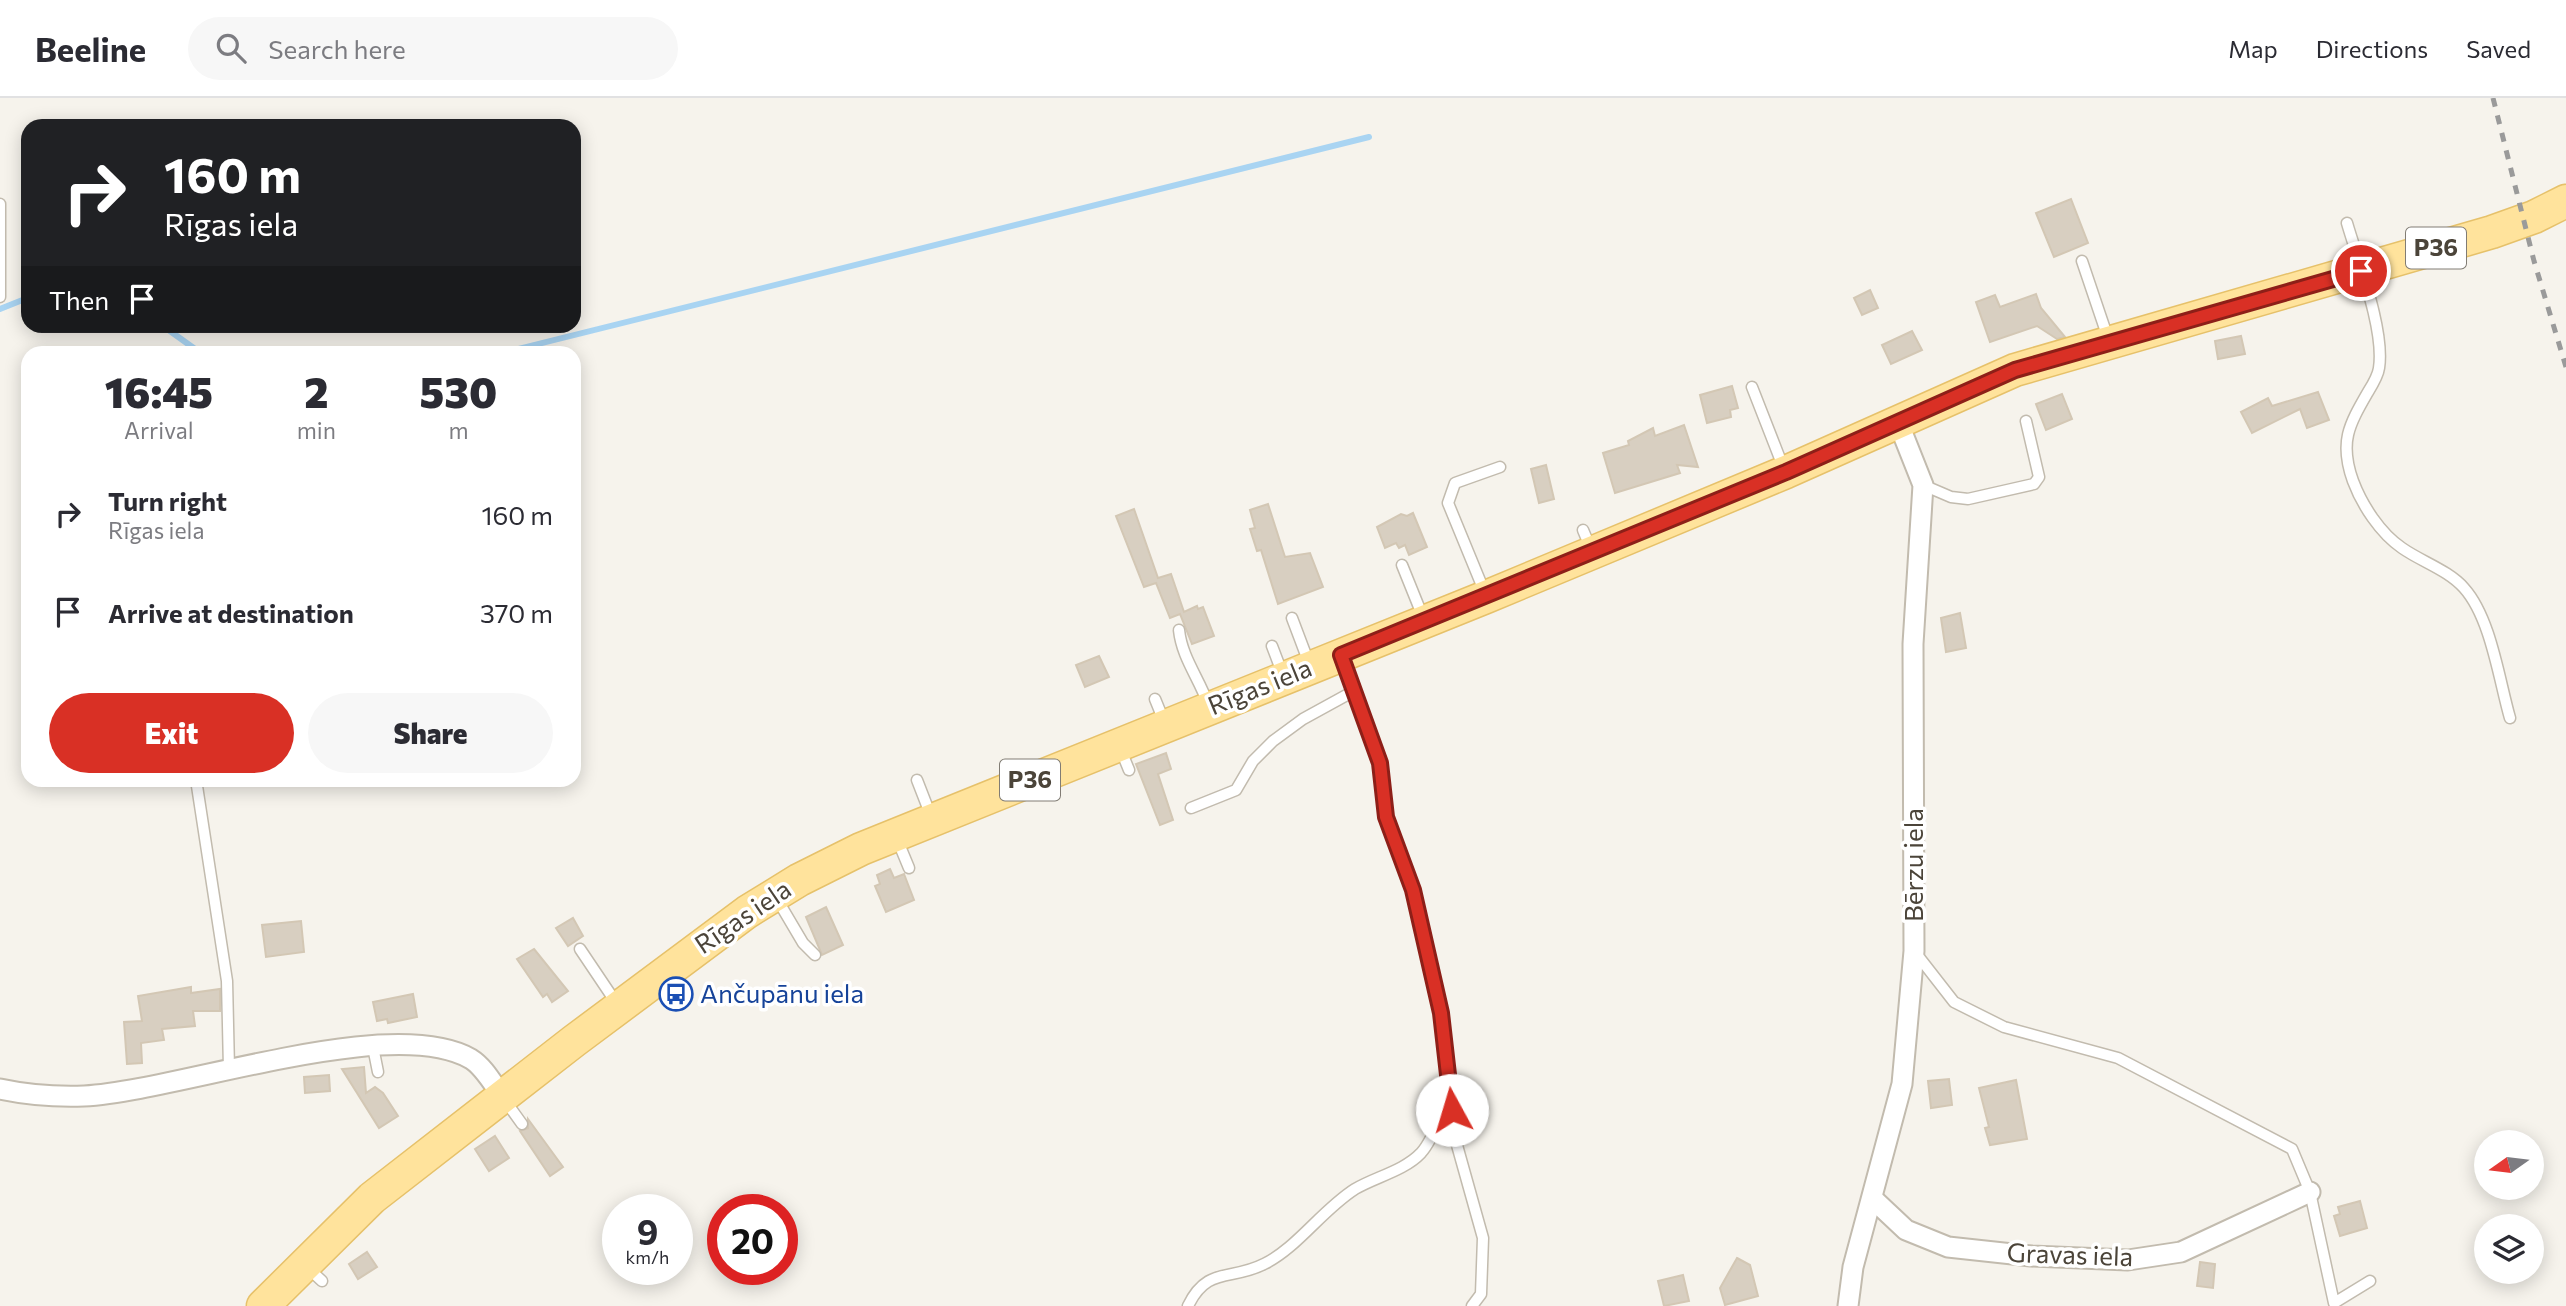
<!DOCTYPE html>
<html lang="en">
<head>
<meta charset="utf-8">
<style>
  body { margin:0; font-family:Commissioner,sans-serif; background:#f7f7f7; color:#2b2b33; height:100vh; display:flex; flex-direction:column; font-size:26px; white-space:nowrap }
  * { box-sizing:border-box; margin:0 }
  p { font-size:23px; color:#7c7c81 }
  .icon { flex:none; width:38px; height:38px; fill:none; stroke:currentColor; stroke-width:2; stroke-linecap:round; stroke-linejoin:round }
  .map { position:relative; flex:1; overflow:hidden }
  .side { position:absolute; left:21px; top:248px; width:560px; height:441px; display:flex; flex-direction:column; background:#fff; border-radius:21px; box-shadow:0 4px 18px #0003 }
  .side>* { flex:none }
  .guide { position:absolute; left:21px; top:21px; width:560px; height:214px; border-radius:21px; box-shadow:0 4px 18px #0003; background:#202124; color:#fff; overflow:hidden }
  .needle { width:46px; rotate:256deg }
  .fabs { position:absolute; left:2474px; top:1032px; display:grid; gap:14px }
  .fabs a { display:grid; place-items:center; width:70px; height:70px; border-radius:50%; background:#fff; box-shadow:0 4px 18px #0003; font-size:35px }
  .speed { position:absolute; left:602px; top:1096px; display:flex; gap:14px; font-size:35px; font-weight:700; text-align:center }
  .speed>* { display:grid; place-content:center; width:91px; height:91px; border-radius:50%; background:#fff; box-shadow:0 4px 18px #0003; line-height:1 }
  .speed small { font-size:18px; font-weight:400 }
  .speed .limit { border:10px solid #d22; background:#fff; color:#111 }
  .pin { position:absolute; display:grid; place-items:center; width:60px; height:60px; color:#fff; margin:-30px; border:4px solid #fff; border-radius:50%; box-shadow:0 2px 7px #0007 }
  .me { position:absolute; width:77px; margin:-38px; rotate:354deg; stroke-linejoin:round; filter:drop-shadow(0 0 5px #0008) }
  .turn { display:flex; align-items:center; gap:24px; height:147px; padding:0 28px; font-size:32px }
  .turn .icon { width:91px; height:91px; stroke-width:2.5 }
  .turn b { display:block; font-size:49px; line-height:60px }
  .then { display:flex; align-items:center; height:66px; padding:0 28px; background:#0003; gap:14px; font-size:26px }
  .eta { display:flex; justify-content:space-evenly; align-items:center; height:119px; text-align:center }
  .eta b { font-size:42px; font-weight:800; line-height:49px }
  .action { display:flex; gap:14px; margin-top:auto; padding:14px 28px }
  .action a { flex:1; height:80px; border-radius:42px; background:#d93025; color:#fff; font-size:28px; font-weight:800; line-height:80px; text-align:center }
  .action a+a { background:#f7f7f7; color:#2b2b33 }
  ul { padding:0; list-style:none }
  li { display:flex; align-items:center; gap:21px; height:98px; padding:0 28px }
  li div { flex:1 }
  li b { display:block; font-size:26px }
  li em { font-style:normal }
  header { display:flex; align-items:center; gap:42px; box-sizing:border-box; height:98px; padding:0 35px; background:#fff; border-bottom:2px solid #e1e1e2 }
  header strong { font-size:33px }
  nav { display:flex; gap:38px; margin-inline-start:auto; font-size:24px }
  .search { width:490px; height:63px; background:#f7f7f7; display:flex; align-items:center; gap:18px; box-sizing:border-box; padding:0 24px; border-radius:38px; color:#7c7c81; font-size:26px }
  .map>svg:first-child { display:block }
</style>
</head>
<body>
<header>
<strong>Beeline</strong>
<div class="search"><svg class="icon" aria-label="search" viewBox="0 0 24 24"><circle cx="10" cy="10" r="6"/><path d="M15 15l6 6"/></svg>Search here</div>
<nav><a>Map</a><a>Directions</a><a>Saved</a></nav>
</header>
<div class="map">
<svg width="2566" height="1208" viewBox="0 0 2566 1208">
  <rect width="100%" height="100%" fill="#f6f3ec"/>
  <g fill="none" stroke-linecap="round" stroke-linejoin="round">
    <g stroke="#a9d4f2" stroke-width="6">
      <path d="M 0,211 L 25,201 L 28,203"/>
      <path d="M 163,228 L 202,256"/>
      <path d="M 498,256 L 1369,39"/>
    </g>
  </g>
  <g fill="#d8cfc1" stroke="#d3c7b4" stroke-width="2">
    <path d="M 2071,101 L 2088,145 L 2054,159 L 2036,115 Z"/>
    <path d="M 1870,192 L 1878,210 L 1862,217 L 1854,200 Z"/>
    <path d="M 2036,196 L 2041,210 L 2065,239 L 2057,241 L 2037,228 L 1990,244 L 1976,204 L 1995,197 L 2000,209 Z"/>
    <path d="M 1912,233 L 1922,252 L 1891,266 L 1882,247 Z"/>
    <path d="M 2241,238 L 2245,256 L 2218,261 L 2215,243 Z"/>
    <path d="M 1732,288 L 1738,310 L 1730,312 L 1731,319 L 1707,325 L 1700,297 Z"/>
    <path d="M 2318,294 L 2329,322 L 2307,330 L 2300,311 L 2252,335 L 2241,314 L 2268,300 L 2272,308 Z"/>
    <path d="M 2062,296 L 2072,321 L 2046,332 L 2036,306 Z"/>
    <path d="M 1684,327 L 1698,369 L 1677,367 L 1680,375 L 1615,395 L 1603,355 L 1629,347 L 1628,343 L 1653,330 L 1655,338 Z"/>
    <path d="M 1546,367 L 1554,401 L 1539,405 L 1531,371 Z"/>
    <path d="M 1268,406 L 1285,459 L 1310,455 L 1323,489 L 1278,506 L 1261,452 L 1257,453 L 1250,431 L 1255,430 L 1250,412 Z"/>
    <path d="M 1134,411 L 1158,480 L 1171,476 L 1184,514 L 1197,508 L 1198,511 L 1203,509 L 1214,538 L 1192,546 L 1180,516 L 1170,520 L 1156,485 L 1144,489 L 1116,418 Z"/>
    <path d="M 1413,415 L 1427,449 L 1409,457 L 1405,447 L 1399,450 L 1396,445 L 1385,450 L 1377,429 L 1401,416 L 1407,418 Z"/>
    <path d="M 1960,515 L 1966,550 L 1946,554 L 1941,520 Z"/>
    <path d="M 1099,558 L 1109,579 L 1085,589 L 1076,567 Z"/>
    <path d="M 1166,655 L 1171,671 L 1158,676 L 1173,722 L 1160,727 L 1136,666 Z"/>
    <path d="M 890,771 L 894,780 L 904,776 L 914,802 L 886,814 L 875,788 L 880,786 L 877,777 Z"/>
    <path d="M 826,809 L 843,847 L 822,857 L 806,819 Z"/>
    <path d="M 573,820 L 583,838 L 568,848 L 556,830 Z"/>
    <path d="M 301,823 L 304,854 L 266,859 L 262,827 Z"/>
    <path d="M 534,851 L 568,893 L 552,904 L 547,896 L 543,899 L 517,861 Z"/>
    <path d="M 191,889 L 191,895 L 220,891 L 220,913 L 193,913 L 195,928 L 162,931 L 164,942 L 141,945 L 142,965 L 127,966 L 124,924 L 142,923 L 138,898 Z"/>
    <path d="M 413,896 L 417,919 L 388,925 L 387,921 L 377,923 L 373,904 Z"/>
    <path d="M 364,969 L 366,995 L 375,989 L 383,995 L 398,1018 L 379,1030 L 342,971 Z"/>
    <path d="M 329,977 L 330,993 L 305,995 L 304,979 Z"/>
    <path d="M 1949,981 L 1952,1007 L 1931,1010 L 1928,983 Z"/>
    <path d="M 2016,982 L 2027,1041 L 1990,1047 L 1985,1030 L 1989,1029 L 1979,990 Z"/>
    <path d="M 528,1021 L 563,1069 L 550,1078 L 520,1033 L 528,1030 Z"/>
    <path d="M 495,1038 L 509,1060 L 489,1073 L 475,1051 Z"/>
    <path d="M 2360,1103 L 2367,1130 L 2340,1138 L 2334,1118 L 2340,1116 L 2338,1109 Z"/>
    <path d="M 367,1154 L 377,1169 L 358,1181 L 349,1166 Z"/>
    <path d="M 1737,1160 L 1750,1167 L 1758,1198 L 1725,1207 L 1720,1190 Z"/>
    <path d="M 2200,1164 L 2215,1166 L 2213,1190 L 2197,1188 Z"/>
    <path d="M 1683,1177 L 1689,1203 L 1664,1208 L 1658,1183 Z"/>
  </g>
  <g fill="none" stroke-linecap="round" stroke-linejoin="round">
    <defs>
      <g id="service">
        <path d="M 0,106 L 0,199"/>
        <path d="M 2347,125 C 2358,163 2385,232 2379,270 C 2378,278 2373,286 2368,294 C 2349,327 2339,344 2353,383 C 2362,407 2380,435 2402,450 C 2422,464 2448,472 2464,490 C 2491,520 2499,582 2510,620"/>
        <path d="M 2082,163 L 2108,240"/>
        <path d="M 1752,289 L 1784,371"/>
        <path d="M 1923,387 L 1951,399 L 1968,401 L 2034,386 L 2039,379 L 2026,323"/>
        <path d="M 1583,432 L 1591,451"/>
        <path d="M 1402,467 L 1423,519"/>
        <path d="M 1485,495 L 1448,405 L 1455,385 L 1500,369"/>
        <path d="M 1292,520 L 1309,565"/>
        <path d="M 1179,532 C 1182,560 1199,580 1208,606"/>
        <path d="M 1272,548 L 1283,577"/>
        <path d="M 1342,560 L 1380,665 L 1386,719 L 1413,792 L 1441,915 L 1455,1040 L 1483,1140 L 1481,1196 L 1472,1208"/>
        <path d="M 1155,601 L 1164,623"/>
        <path d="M 1120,650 L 1129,672"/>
        <path d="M 917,682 L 931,718"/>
        <path d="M 197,688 L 227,883 L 229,971"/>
        <path d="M 1191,710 L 1236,692 L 1253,663 L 1273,643 L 1303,621 L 1354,593"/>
        <path d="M 897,741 L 909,770"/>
        <path d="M 777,801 L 803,845 L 815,857"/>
        <path d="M 580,851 L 617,906"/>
        <path d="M 1915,854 L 1954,904 L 2004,929 L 2118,960 L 2292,1051 L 2310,1094 L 2334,1205 L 2370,1183"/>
        <path d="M 373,949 L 378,974"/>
        <path d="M 504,1001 L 522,1026"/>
        <path d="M 307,1169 L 322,1183"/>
        <path d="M 1188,1208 C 1207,1168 1231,1183 1264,1166 C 1297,1150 1322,1112 1355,1091 C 1375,1079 1404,1073 1421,1055 C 1430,1045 1436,1030 1441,1017 L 1452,1012"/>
      </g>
      <g id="minor">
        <path d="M 0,991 C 28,997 55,999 84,998 C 179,993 391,915 471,961 C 484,969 493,986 502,998"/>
        <path d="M 1873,1101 L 1906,1132 L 1948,1149 L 2031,1158 L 2128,1162 L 2181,1154 L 2310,1094"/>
        <path d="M 1848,1208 L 1853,1169 L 1902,986 L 1914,853 L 1913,546 L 1923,387 L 1898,324"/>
      </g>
      <path id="primary" d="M 263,1208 L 372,1100 L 574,943 L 747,814 L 799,782 L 861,751 L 1486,499 L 1786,374 L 2015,272 L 2492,134 L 2534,119 L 2566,103"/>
    </defs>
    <use href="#service" stroke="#c2bbae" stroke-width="13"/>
    <use href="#minor" stroke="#c2bbae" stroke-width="23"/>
    <use href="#primary" stroke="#e6c16a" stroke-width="35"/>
    <use href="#service" stroke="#fff" stroke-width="10"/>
    <use href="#minor" stroke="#fff" stroke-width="19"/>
    <use href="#primary" stroke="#ffe39c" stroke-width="32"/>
    <path stroke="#9a9a9a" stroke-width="5" stroke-dasharray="9 9" stroke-linecap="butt" d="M 2493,0 L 2534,163 L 2566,269"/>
  </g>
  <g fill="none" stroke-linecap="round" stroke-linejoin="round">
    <defs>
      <path id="route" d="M 1452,1012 L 1441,915 L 1413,792 L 1386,719 L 1380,665 L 1341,557 L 1786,374 L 2015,272 L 2361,173"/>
    </defs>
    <use href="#route" stroke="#8d1f18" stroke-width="18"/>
    <use href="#route" stroke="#d93025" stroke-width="12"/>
  </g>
  <defs>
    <symbol id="bus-ring" viewBox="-11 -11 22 22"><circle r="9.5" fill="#fff" stroke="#1a4fb4" stroke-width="1.5"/><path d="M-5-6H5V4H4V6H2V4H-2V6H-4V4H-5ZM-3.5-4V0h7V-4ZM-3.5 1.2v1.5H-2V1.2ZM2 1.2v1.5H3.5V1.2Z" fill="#1a4fb4"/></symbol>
  </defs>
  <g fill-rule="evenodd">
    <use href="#bus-ring" x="657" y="877" width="38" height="38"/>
  </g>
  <g text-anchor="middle" stroke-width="7" stroke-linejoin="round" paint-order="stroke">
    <g fill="#fff" stroke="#817c74" stroke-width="2">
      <rect x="2406" y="129.5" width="60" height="41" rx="5"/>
      <rect x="1000" y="661.5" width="60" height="41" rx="5"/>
    </g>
    <g font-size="24" font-weight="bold" fill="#4b4439">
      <text x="2436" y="158">P36</text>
      <text x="1030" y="690">P36</text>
    </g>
    <g font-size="26" fill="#4b4439" stroke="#fff">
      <text transform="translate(1260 589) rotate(-22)" y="9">Rīgas iela</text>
      <text transform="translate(1914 767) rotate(-90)" y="9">Bērzu iela</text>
      <text transform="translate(743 819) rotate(-34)" y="9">Rīgas iela</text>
      <text transform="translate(2070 1157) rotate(2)" y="9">Gravas iela</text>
    </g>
    <g font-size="26" fill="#164399" stroke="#fff" text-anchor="start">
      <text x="700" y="905">Ančupānu iela</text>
    </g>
  </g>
</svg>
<div class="fabs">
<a><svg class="needle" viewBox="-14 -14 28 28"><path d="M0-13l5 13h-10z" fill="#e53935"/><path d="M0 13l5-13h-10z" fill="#7c7c81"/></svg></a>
<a><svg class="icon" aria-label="layers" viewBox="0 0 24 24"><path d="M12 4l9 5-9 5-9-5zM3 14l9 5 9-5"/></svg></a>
</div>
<div class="speed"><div>9<small>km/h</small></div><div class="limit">20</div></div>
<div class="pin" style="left:2361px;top:173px;background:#d93025"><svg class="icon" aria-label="arrive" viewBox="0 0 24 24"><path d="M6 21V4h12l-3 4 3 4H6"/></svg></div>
<svg class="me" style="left:1452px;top:1012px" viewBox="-20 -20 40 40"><circle r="19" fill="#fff"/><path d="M0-13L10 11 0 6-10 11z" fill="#d93025"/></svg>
<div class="guide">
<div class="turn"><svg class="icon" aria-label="right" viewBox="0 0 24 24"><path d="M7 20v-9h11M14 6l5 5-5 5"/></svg><div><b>160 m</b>Rīgas iela</div></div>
<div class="then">Then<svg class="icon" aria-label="arrive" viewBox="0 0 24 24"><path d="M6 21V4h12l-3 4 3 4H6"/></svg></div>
</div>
<section class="side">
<div class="eta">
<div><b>16:45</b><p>Arrival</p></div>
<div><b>2</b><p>min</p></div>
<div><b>530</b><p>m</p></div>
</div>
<ul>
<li><svg class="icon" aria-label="right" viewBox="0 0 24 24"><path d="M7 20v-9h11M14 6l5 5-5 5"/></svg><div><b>Turn right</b><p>Rīgas iela</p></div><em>160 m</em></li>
<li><svg class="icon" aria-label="arrive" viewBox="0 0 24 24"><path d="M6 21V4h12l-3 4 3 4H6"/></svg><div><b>Arrive at destination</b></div><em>370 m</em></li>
</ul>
<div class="action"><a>Exit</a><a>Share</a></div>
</section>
</div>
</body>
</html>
